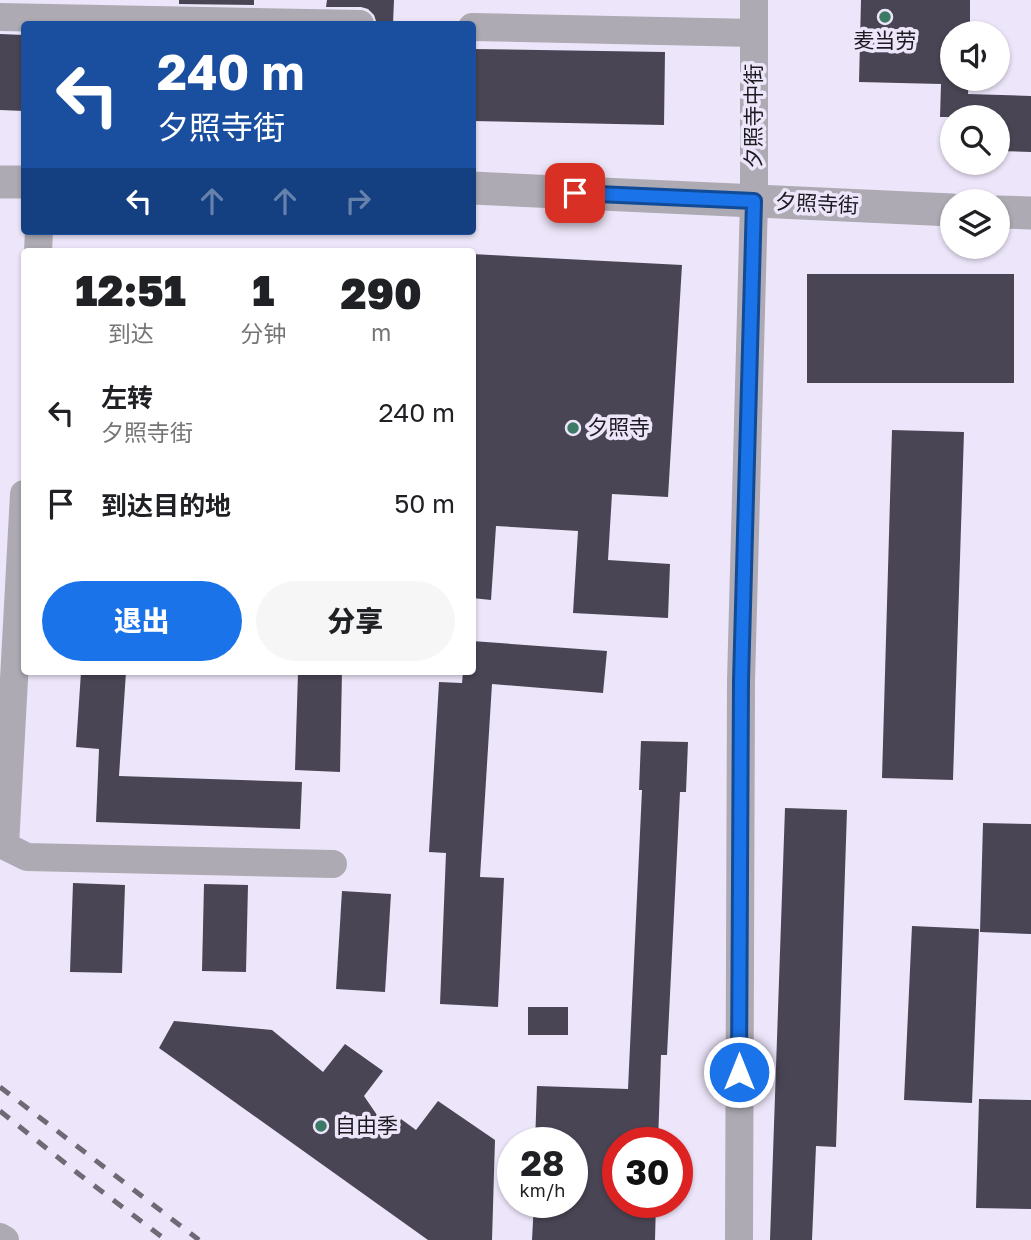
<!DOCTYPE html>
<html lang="zh">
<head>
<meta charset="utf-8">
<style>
  body { margin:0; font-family:"Golos Text","Noto Sans SC",sans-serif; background:#f6f6f6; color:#202124; height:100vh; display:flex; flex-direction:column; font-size:26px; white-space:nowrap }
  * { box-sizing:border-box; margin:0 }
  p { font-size:23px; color:#757577 }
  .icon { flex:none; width:38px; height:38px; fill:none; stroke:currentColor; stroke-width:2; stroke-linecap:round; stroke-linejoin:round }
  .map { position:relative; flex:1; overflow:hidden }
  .details { position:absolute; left:21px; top:248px; width:455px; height:427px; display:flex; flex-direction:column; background:#fff; border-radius:7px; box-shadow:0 2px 5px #0004 }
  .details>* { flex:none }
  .hud { position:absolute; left:21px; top:21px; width:455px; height:214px; border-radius:7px; box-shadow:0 2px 5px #0004; background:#1a4fa0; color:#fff; overflow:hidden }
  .tools { position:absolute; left:940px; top:21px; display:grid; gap:14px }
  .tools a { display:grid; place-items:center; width:70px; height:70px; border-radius:50%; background:#fff; box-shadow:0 2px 5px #0004; font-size:35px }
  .speed { position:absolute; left:497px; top:1127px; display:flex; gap:14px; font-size:35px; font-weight:700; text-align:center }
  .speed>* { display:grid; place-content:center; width:91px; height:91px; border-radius:50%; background:#fff; box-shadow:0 2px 5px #0004; line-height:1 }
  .speed small { font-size:18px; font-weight:400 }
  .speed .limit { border:10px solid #d22; background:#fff; color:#111 }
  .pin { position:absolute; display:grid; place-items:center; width:60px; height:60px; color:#fff; margin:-30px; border-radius:14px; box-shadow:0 4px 10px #0006 }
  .me { position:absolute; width:77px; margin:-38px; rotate:0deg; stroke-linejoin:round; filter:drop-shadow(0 0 5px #0008) }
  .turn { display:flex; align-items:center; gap:24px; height:147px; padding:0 21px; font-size:32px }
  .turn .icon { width:91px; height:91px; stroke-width:2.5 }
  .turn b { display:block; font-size:49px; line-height:60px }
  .lanes { display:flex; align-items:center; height:66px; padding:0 21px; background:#0003; justify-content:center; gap:35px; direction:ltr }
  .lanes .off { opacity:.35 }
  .eta { display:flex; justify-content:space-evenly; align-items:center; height:119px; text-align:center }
  .eta b { font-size:42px; font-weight:800; line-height:49px }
  .button { display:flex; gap:14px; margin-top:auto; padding:14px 21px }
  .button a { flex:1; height:80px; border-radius:42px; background:#1a73e8; color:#fff; font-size:28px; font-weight:800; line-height:80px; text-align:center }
  .button a+a { background:#f6f6f6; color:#202124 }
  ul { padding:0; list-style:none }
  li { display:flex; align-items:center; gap:21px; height:91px; padding:0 21px }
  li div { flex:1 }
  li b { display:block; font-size:26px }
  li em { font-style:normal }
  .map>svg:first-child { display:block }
</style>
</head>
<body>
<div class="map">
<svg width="1031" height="1240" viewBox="0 0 1031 1240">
  <rect width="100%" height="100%" fill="#ede6fa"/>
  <g fill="#4a4554">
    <path d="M 179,0 L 254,0 L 254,5 L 179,4 Z"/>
    <path d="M 327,0 L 394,0 L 393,24 L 377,24 L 374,15 L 368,9 L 361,7 L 326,7 Z"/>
    <path d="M 861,0 L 970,0 L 970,33 L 952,33 L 952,79 L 969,79 L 968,94 L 1031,96 L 1031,152 L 998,151 L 998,117 L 940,117 L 941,84 L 859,82 Z"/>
    <path d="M 0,34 L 24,35 L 24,111 L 0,110 Z"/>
    <path d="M 472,49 L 665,52 L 664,125 L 472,121 Z"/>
    <path d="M 472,254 L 682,265 L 668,497 L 612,494 L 608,560 L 670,564 L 668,618 L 573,613 L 578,531 L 496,526 L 491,600 L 472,598 Z"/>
    <rect x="807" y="274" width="207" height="109"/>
    <path d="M 892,430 L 964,432 L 953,780 L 882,778 Z"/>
    <path d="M 472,641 L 607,651 L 603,693 L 492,684 L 480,877 L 504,878 L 498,1007 L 440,1004 L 446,853 L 429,852 L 439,682 L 462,683 L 463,672 L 472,672 Z"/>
    <path d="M 81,672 L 126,672 L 119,776 L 302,782 L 300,829 L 96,822 L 99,749 L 76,747 Z"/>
    <path d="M 298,672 L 342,672 L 340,772 L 295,770 Z"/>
    <path d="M 641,741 L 688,742 L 686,792 L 680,792 L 667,1055 L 661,1055 L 658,1143 L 618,1143 L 618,1202 L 656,1202 L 655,1240 L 532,1240 L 534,1202 L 572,1202 L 572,1143 L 535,1143 L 537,1086 L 628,1089 L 642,790 L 639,790 Z"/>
    <path d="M 785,808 L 847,810 L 836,1147 L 816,1146 L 812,1240 L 770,1240 Z"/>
    <path d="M 983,823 L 1031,824 L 1031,934 L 980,932 Z"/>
    <path d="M 73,883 L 125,885 L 122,973 L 70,972 Z"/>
    <path d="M 204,884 L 248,885 L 246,972 L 202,971 Z"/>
    <path d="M 342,891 L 391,894 L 385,992 L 336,989 Z"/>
    <path d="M 912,926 L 979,929 L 972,1103 L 904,1100 Z"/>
    <rect x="528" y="1007" width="40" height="28"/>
    <path d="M 174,1021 L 272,1030 L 323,1072 L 345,1044 L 383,1071 L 364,1096 L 390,1134 L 401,1119 L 416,1130 L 438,1101 L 495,1140 L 492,1240 L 428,1240 L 159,1048 Z"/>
    <path d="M 979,1099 L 1031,1100 L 1031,1209 L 976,1208 Z"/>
  </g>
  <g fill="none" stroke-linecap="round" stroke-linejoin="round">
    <g stroke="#adaab3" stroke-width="28">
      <path d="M 0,17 L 360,24"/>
      <path d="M 472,27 L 754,33"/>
      <path d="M 38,252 L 39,231"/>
      <path d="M 24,494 L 5,846 L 27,857 L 333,864"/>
      <path d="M 0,1237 L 5,1240"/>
      <path d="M 739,1240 L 741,681 L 754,201 L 754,0"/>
    </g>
    <g stroke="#adaab3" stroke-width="33">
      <path d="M 0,182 L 24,182"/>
      <path d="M 472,188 L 952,210"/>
      <path d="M 998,212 L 1031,213"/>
    </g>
    <g stroke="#6d6975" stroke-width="5" stroke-dasharray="12 12" stroke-linecap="butt">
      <path d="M 0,1087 L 199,1240"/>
      <path d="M 0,1111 L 80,1175 L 166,1240"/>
    </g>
  </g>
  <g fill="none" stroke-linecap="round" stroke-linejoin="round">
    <defs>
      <path id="route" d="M 575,193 L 754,201 L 741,681 L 739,1072"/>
    </defs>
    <use href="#route" stroke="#114b97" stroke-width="18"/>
    <use href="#route" stroke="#1a73e8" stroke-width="12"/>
  </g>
  <g fill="#3d7a66" stroke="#ede6fa" stroke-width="2.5">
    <circle cx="885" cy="17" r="7"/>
    <circle cx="573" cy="428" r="7"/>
    <circle cx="321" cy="1126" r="7"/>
  </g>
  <g text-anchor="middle" stroke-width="7" stroke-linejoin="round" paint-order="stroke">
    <g font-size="21" fill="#1c1a20" stroke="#ede6fa" text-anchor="start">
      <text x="885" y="48" text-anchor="middle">麦当劳</text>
      <text x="587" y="435">夕照寺</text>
      <text x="335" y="1133">自由季</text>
    </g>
    <g font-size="21" fill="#1c1a20" stroke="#ede6fa">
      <text transform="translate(754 116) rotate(-90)" y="7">夕照寺中街</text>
      <text transform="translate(817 204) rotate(3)" y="7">夕照寺街</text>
    </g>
  </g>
</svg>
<div class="tools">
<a><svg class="icon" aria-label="sound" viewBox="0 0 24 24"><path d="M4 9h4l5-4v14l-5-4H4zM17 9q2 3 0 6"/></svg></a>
<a><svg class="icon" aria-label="search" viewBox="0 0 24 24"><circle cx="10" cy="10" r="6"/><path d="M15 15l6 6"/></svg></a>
<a><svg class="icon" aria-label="layers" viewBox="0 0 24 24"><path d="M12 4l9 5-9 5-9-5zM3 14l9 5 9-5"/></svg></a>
</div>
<div class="speed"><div>28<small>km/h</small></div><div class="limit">30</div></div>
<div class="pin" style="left:575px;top:193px;background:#d93025"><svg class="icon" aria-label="arrive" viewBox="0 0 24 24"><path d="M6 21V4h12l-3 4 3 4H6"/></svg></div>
<svg class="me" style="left:739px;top:1072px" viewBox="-20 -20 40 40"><circle r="17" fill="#1a73e8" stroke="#fff" stroke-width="3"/><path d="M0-11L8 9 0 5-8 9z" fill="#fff"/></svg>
<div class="hud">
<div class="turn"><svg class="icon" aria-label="left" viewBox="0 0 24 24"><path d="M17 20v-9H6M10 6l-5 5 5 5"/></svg><div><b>240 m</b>夕照寺街</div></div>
<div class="lanes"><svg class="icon" aria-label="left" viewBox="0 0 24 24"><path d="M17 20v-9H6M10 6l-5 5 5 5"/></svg><svg class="icon off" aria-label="ahead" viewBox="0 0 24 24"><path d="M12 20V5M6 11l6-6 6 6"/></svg><svg class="icon off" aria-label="ahead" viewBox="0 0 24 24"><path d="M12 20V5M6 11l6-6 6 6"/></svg><svg class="icon off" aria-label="right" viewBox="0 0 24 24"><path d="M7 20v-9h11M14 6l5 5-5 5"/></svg></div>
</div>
<section class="details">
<div class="eta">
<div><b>12:51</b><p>到达</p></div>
<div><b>1</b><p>分钟</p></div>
<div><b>290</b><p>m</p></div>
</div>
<ul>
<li><svg class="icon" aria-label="left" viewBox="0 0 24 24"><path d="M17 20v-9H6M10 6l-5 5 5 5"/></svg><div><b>左转</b><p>夕照寺街</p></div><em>240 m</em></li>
<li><svg class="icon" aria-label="arrive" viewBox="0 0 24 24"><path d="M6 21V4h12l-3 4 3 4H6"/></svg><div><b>到达目的地</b></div><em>50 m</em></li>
</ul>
<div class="button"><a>退出</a><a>分享</a></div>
</section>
</div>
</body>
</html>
